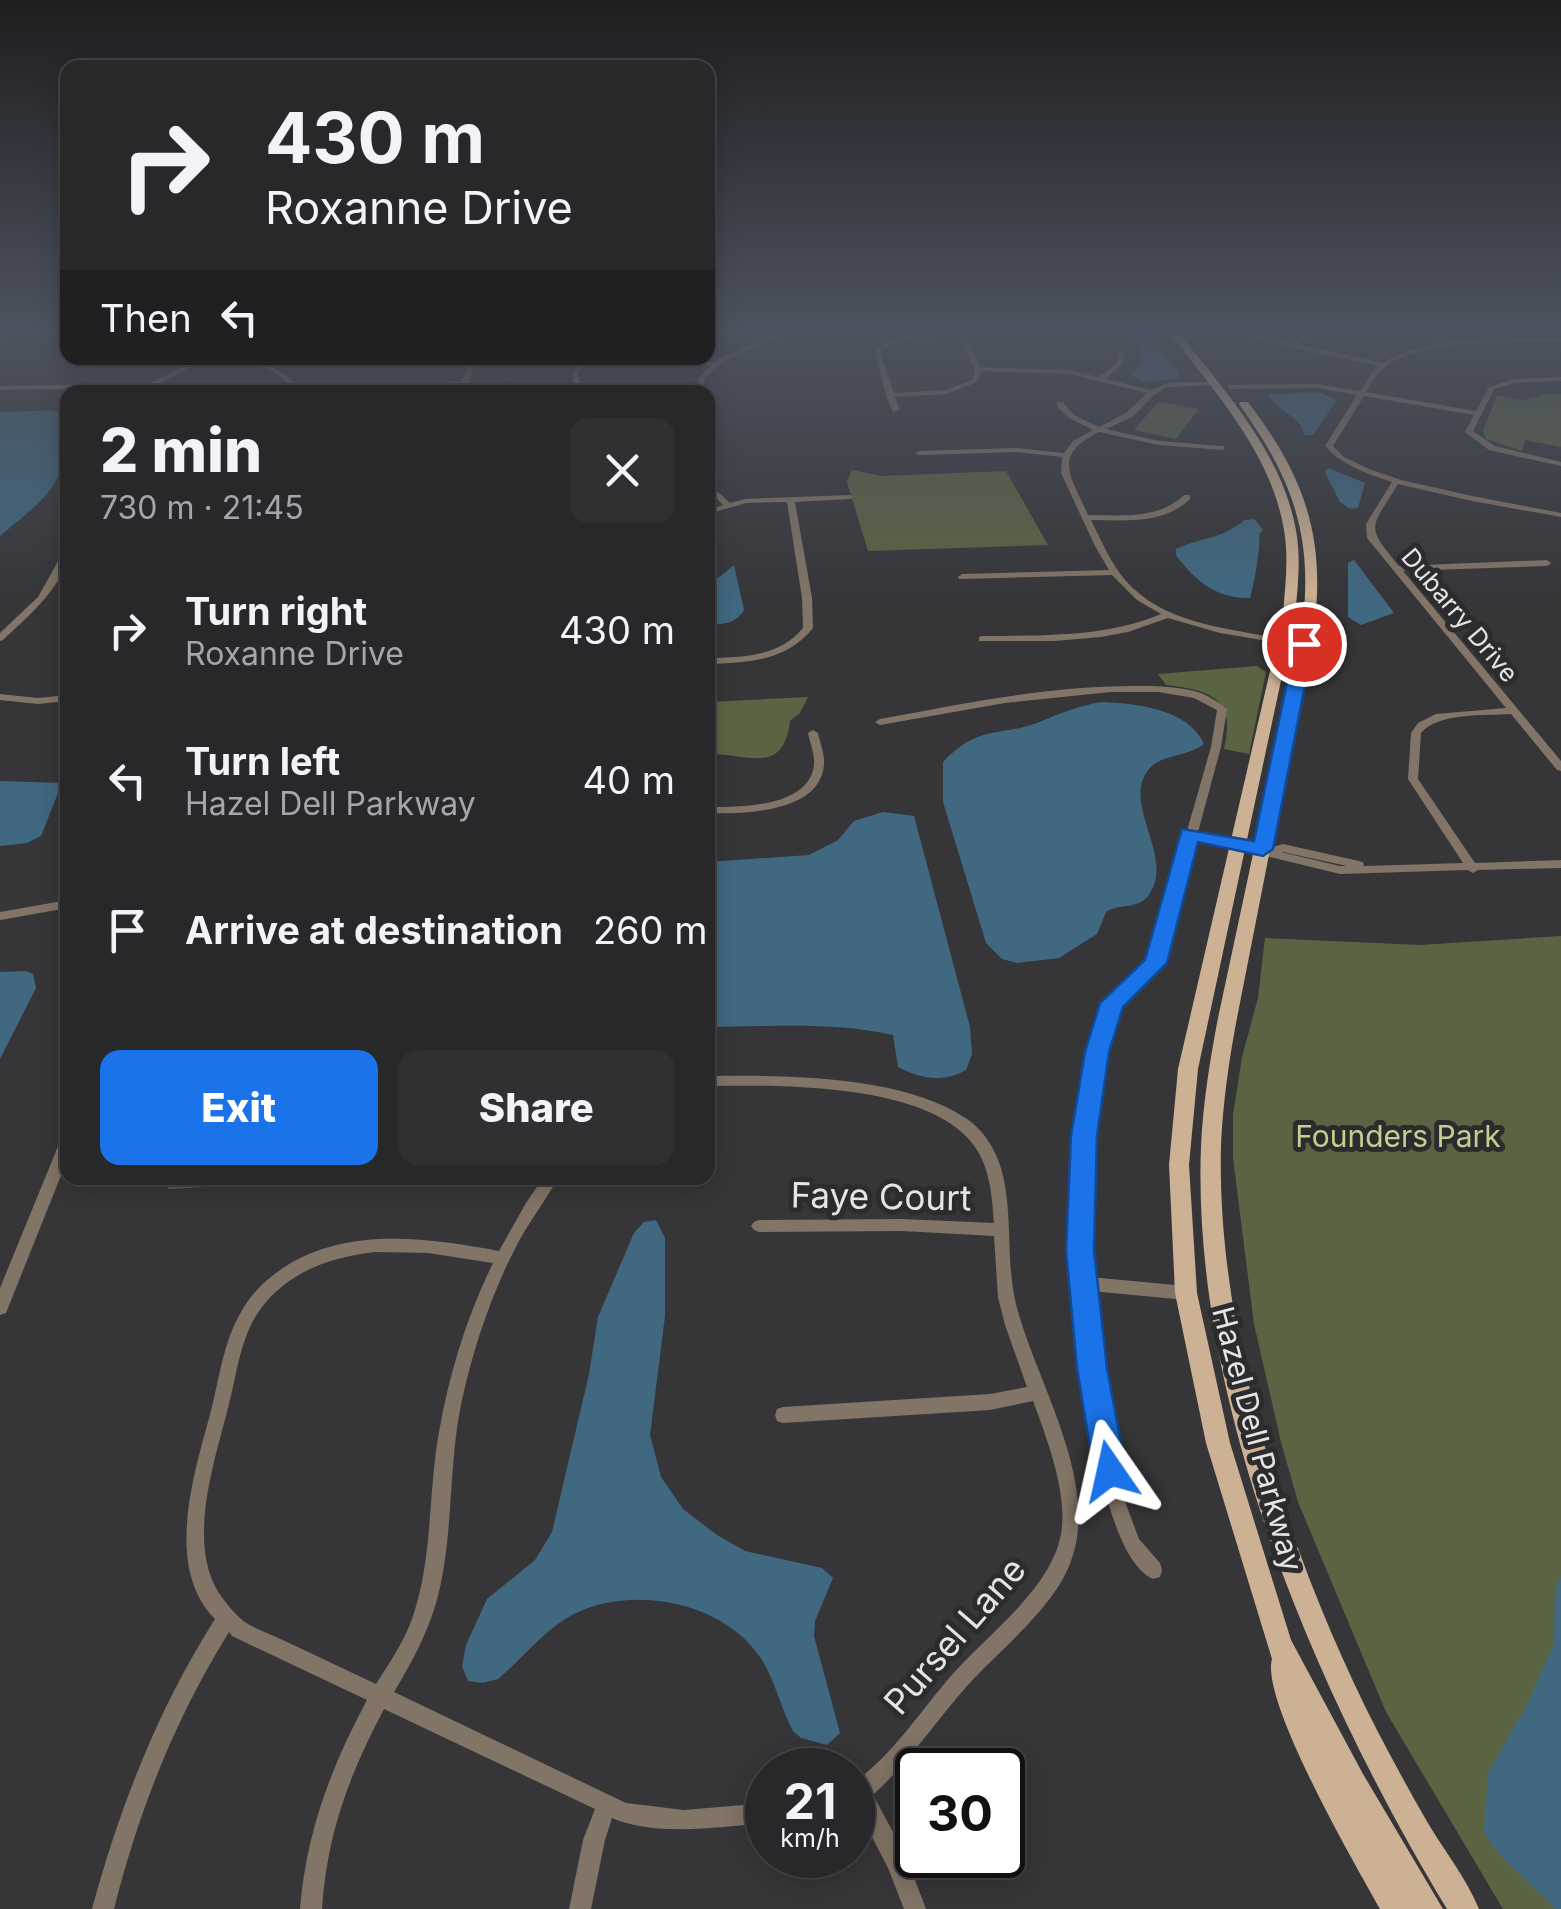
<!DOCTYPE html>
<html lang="en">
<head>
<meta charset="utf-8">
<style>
  body { margin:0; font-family:Inter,sans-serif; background:#303033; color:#f1f3f6; height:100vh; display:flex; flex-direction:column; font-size:38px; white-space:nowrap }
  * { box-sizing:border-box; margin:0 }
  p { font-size:32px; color:#a5a6a9 }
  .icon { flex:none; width:55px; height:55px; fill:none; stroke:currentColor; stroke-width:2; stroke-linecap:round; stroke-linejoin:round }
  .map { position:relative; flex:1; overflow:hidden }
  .drawer { position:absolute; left:60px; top:385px; width:655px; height:800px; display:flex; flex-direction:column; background:#28282b; border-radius:20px; box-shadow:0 5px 25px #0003,0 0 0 2px #444447 }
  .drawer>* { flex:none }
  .top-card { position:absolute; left:60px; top:60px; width:655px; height:305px; border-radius:20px; box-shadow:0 5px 25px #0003,0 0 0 2px #444447; background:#28282b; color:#f1f3f6; overflow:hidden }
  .speed { position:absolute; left:745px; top:1748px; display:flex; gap:20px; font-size:50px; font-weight:700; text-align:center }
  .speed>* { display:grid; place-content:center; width:130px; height:130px; border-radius:50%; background:#28282b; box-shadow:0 5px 25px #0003,0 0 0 2px #444447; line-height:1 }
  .speed small { font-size:25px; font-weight:400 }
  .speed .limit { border:5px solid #111; border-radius:15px; background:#fff; color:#111 }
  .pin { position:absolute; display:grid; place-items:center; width:85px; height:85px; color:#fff; margin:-42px; border:5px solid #fff; border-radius:50%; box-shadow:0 2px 10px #0007 }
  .me { position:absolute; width:110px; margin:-55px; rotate:349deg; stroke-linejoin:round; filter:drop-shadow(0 0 8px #0008) }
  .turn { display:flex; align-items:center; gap:35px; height:210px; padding:0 40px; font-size:45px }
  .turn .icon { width:130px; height:130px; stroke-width:2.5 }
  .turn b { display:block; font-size:70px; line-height:85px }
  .then { display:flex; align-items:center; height:95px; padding:0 40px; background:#0003; gap:20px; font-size:38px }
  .round { display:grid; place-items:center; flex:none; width:105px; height:105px; border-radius:20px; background:#303033 }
  .summary { display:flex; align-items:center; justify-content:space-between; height:170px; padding:0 40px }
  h1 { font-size:60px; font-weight:800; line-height:75px }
  .button { display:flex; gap:20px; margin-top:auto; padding:20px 40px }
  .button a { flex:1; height:115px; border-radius:20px; background:#1a73e8; color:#fff; font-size:40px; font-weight:800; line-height:115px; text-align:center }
  .button a+a { background:#303033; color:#f1f3f6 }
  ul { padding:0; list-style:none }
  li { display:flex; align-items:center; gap:30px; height:150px; padding:0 40px }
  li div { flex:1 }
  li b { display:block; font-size:38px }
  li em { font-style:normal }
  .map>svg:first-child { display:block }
</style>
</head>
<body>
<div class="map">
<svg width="1561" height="1909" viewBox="0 0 1561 1909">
  <rect width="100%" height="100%" fill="#363639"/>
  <g fill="#5b6442">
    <path d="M 1545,394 L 1561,394 L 1561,447 L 1525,440 L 1522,451 L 1486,439 L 1483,431 L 1497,395 L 1523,400 Z"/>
    <path d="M 1158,402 L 1199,409 L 1176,439 L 1134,430 Z"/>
    <path d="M 852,470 L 882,476 L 1006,471 L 1048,545 L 868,551 L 847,482 Z"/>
    <path d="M 1257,666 L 1266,672 L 1249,754 L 1224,749 C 1237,698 1210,690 1166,685 L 1158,674 Z"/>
    <path d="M 808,697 L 800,713 L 790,721 C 783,777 748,753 708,754 L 708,702 Z"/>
    <path d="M 1561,936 L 1561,1909 L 1503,1909 L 1386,1712 L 1298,1502 L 1281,1442 L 1254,1324 L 1233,1158 L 1233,1115 L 1242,1057 L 1258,998 L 1265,938 L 1420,945 Z"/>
    <path d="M 172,1178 L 380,1178 L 168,1189 Z"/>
  </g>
  <g fill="#406880">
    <path d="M 1143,332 L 1151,334 L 1149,338 L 1179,372 L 1179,378 L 1146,382 L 1131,376 L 1144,360 L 1139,348 L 1130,342 Z"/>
    <path d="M 1320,393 L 1337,400 L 1313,435 L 1304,435 C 1303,416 1276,412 1268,394 Z"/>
    <path d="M 67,410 C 68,485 54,491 0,536 L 0,412 Z"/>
    <path d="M 1328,468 L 1365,483 L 1358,508 L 1350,509 L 1340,502 L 1325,472 Z"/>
    <path d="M 1254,519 L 1263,530 L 1259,534 C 1261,545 1254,586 1250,598 C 1217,599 1195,581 1176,555 L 1176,549 C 1204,536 1218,541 1245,520 Z"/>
    <path d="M 1354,560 L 1394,613 L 1361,625 L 1348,617 L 1348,563 Z"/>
    <path d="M 734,565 L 744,610 C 736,624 723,624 708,625 L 708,586 Z"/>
    <path d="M 1101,702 C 1135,703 1189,709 1204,744 C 1188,757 1161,754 1149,769 C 1120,804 1177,858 1148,896 C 1137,910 1119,903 1106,912 L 1097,934 L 1059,958 L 1017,963 L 1002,959 L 986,943 L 943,802 L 943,762 C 980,723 1000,738 1042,721 C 1063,712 1079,706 1101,702 Z"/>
    <path d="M 0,781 L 62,783 L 41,836 L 27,843 L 0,846 Z"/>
    <path d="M 883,812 L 914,816 L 970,1027 L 972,1054 L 966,1070 C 943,1083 920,1079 898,1067 L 893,1035 C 831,1021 771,1027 708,1027 L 708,862 L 809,855 L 838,840 L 854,821 Z"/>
    <path d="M 26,971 L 33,974 L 36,988 L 0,1059 L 0,972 Z"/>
    <path d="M 656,1220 L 665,1238 L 665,1316 L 650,1435 L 661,1477 L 683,1509 L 717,1535 L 745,1551 L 822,1568 L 833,1578 L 815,1621 L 814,1636 L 840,1733 L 827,1745 L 801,1738 L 793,1731 C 781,1708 775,1681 762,1660 C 726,1602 633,1584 574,1614 C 546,1628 522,1659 498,1679 L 483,1683 L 468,1681 L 462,1666 L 466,1645 L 487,1599 L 535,1560 L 552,1532 L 589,1374 L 598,1317 L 634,1233 L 644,1222 Z"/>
    <path d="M 1561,1575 L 1561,1909 L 1556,1909 L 1500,1855 L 1484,1833 L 1488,1773 L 1528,1703 L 1554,1643 L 1555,1592 Z"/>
  </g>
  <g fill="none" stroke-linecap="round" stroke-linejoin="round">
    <g fill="#827466" fill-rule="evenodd">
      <path d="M 4,332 L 11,332 L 0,342 L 0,336 Z"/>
      <path d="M 783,332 L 792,332 L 723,361 L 704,379 L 704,392 L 697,392 L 698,379 L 710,366 L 675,358 L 686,358 L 714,363 L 719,359 Z"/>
      <path d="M 957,332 L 1031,332 L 1013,336 L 965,336 L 980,367 L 1069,370 L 1098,377 L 1116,364 L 1119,352 L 1122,350 L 1125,352 L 1121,366 L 1105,379 L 1151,390 L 1171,382 L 1215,382 L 1216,383 L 1213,385 L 1167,387 L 1153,396 L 1132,417 L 1106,429 L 1159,441 L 1221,446 L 1224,446 L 1224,450 L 1159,445 L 1099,432 C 1051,456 1071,476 1088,515 C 1122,515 1158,520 1184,495 L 1190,495 L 1190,499 C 1163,525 1126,520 1091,520 C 1101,540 1111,564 1126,581 C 1166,626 1231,628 1286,640 L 1286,644 L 1220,633 L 1168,618 L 1128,632 L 1101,637 L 1054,641 L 979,641 L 979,637 L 982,636 C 1043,635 1104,638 1161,614 L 1137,600 L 1112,575 L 959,579 L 958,577 L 962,574 L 1109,570 L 1095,546 L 1061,473 L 1062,457 L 1015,452 L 919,455 L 915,453 L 919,451 L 1015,448 L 1064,453 L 1073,441 L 1093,430 L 1069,418 L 1057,406 L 1057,402 L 1063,402 L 1074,415 L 1099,427 L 1126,413 L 1147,393 L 1069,374 L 981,371 L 977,382 L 947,394 L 895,397 L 900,410 L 893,412 L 886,395 L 875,351 C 896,331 930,333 957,332 ZM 959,336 L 975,371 L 972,380 L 946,390 L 894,393 L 880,352 C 900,334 933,337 959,336 Z"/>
      <path d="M 1233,332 L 1245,332 L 1292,343 L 1305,332 L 1312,332 L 1298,344 L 1383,363 C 1427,333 1508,340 1561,338 L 1561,342 C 1514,343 1413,337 1379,372 C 1374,377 1370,386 1366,392 L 1476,411 L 1489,387 L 1514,379 L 1561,377 L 1561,381 L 1515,383 L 1494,389 L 1473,431 L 1495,446 L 1561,462 L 1561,466 L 1489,450 L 1465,432 L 1474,415 L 1364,396 L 1333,446 L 1344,457 L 1369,469 L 1401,480 L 1472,496 L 1561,513 L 1561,517 L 1472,501 L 1398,484 C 1371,529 1364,524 1399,566 L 1547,560 L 1551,563 L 1547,566 L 1403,571 L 1561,761 L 1561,771 L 1557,770 L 1511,714 C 1484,716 1439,712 1421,733 L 1418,779 L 1475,863 L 1561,860 L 1561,868 L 1478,870 L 1473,873 L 1468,870 L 1340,874 L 1196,839 L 1162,963 L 1120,1002 L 1116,1010 C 1107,1046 1098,1082 1093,1119 C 1087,1171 1088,1224 1090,1277 L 1186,1286 L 1192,1288 L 1194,1293 L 1192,1298 L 1186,1300 L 1091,1291 L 1104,1396 L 1124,1499 L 1139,1539 L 1160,1563 L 1162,1570 L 1160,1577 L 1153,1579 C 1085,1549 1070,1244 1074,1172 C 1078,1119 1086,1067 1101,1016 C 1107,995 1124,984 1140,970 C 1141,969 1149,962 1151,960 C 1156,950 1158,935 1161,924 C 1169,894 1177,865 1186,836 L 1184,834 L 1187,831 L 1211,747 L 1217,710 L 1194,698 L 1158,692 L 1111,692 L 1005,703 L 880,725 L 875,722 L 880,719 C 963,704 1047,686 1132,686 C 1154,686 1180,686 1201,693 C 1210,697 1220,703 1227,709 L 1221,747 L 1198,832 L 1267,849 L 1283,844 L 1359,861 L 1363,862 L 1364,866 L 1463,863 L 1408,779 L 1411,733 L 1418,723 L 1436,714 L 1506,708 L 1367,538 L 1366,524 L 1392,482 C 1366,473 1343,466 1325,446 L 1357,395 L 1317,388 L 1231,389 L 1227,387 L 1231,385 L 1317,384 L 1360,391 L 1374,370 L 1378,366 L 1292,348 ZM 1281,852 L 1283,852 L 1347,866 L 1340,866 Z"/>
      <path d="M 202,358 L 209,358 L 149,389 L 159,391 L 160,392 L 111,388 L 0,390 L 0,386 L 111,384 L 140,388 Z"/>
      <path d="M 240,358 C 264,357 288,376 305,392 L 297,392 L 276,373 Z"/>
      <path d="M 469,358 L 475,358 L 468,389 L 464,391 L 460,389 L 461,386 L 352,392 L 319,392 L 323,390 L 462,382 Z"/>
      <path d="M 584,358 L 590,358 L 578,373 L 582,392 L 575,392 L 572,373 Z"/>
      <path d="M 708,483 L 730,503 L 745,499 L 850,495 L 854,497 L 850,499 L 795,502 L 812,598 L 813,628 C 787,661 747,663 708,664 L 708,658 C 743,657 779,657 803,628 L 802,598 L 787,502 L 746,503 L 708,514 L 708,510 L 723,505 L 708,489 Z"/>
      <path d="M 65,549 L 68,549 C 68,584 27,617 3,640 L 0,641 L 0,633 L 38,597 Z"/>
      <path d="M 0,694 L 38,698 L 68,695 L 68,701 L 38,704 L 0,700 Z"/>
      <path d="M 813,730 L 818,733 C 820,743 825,755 824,765 C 820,813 743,814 708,813 L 708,807 C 739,807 809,808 814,765 C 815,755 810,743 808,733 Z"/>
      <path d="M 68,900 L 68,908 L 0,920 L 0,912 Z"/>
      <path d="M 708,1076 C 783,1075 904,1075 967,1119 C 1025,1161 1001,1244 1016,1304 C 1035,1380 1099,1479 1072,1558 C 1057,1606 1000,1649 967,1686 C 935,1722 909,1762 873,1795 L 905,1854 L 926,1909 L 904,1909 L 888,1868 L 856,1806 L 852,1807 L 852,1784 C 892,1756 919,1713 950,1677 C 985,1636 1051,1590 1061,1534 C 1068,1493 1047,1439 1033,1401 L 990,1410 L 783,1423 L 777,1421 L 775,1415 L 777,1409 L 783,1407 L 990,1394 L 1027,1387 L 1005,1325 L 998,1297 L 994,1236 L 902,1231 L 759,1232 L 754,1230 L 751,1226 L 754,1222 L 759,1220 L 902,1219 L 994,1223 C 992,1196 990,1165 972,1143 C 925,1083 779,1085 708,1086 Z"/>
      <path d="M 68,1134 L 68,1158 L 6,1313 L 0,1315 L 0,1288 L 61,1139 L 63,1135 Z"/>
      <path d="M 543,1178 L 558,1178 C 546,1200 530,1220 518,1243 C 492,1292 474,1346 462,1400 C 448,1464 454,1532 438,1596 C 429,1631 412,1662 394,1692 L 626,1803 L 684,1810 L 768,1803 L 768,1823 C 722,1827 655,1837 612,1818 L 605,1840 L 591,1909 L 569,1909 L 583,1840 L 595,1809 L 384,1709 C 349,1775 327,1834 322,1909 L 300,1909 C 306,1833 331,1767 367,1700 L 232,1636 L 229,1632 C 175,1719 139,1810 114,1909 L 92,1909 C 120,1806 158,1709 215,1619 C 162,1566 196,1468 212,1407 C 220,1374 224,1341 241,1312 C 251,1294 266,1279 283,1268 C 347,1226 428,1238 499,1251 L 526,1203 ZM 375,1252 L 428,1253 L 493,1263 C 467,1316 449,1374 439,1432 C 428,1493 433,1557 413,1616 C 405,1640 390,1662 376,1684 C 346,1670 317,1656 287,1642 C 273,1635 257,1630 245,1622 C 238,1617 229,1607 224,1600 C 184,1550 214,1464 228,1408 C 238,1371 240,1332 266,1302 C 295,1269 333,1257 375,1252 Z"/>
    </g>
    <g fill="#ccb194" fill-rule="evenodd">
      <path d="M 1169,332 L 1178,332 C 1225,391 1282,453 1296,530 C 1301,558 1298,587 1295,615 L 1198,1069 L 1189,1165 L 1197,1293 L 1230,1443 L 1291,1640 L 1363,1774 L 1443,1909 L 1380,1909 C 1356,1866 1260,1701 1272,1659 L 1206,1443 L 1175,1293 L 1169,1165 L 1178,1069 L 1283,615 C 1285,587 1289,559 1284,530 C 1271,452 1215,393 1169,332 Z"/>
      <path d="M 1240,402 L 1248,402 C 1301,472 1325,531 1315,620 L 1237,1018 C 1229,1060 1223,1102 1221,1145 C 1216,1338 1291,1562 1378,1732 C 1393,1761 1409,1790 1425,1818 C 1442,1848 1466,1877 1479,1909 L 1447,1909 C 1316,1693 1191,1402 1201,1146 C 1203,1103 1210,1060 1218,1018 L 1303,620 C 1313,532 1290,475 1239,404 Z"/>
    </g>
  </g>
  <linearGradient id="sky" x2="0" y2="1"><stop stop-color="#1e1e1f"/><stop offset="0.55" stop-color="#4c525f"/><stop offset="1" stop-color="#4c525f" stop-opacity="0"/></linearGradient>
  <rect width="1561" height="599" fill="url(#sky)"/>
  <path fill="#1a73e8" stroke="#114b97" stroke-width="2.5" d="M 1304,638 L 1313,644 L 1273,849 L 1263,856 L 1198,842 L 1167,963 L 1123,1007 L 1109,1052 L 1097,1136 L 1094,1250 L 1107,1368 L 1126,1471 L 1121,1482 L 1110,1486 L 1099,1482 L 1094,1471 L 1077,1368 L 1066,1250 L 1071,1136 L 1085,1052 L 1100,1003 L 1145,960 L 1182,829 L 1254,841 L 1295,644 Z"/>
  <g text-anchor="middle" stroke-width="10" stroke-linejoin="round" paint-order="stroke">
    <g font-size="25" fill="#e5e5e7" stroke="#2c2c2e">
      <text transform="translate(1460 615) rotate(50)" y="9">Dubarry Drive</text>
    </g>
    <g font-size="30" fill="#c0d08e" stroke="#2c2c2e">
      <text x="1398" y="1147">Founders Park</text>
    </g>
    <g font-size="30" fill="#e5e5e7" stroke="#2c2c2e">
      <text transform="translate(1257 1439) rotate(75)" y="10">Hazel Dell Parkway</text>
    </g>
    <g font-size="35" fill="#e5e5e7" stroke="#2c2c2e">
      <text transform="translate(881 1197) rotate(1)" y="12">Faye Court</text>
      <text transform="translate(955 1636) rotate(-49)" y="12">Pursel Lane</text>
    </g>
  </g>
</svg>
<div class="speed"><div>21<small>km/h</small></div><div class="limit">30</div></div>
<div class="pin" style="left:1304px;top:644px;background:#d93025"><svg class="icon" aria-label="arrive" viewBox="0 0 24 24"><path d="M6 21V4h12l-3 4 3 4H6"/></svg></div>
<svg class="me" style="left:1110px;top:1471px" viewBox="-20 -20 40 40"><path d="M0-17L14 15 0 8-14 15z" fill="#1a73e8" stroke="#fff" stroke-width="4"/></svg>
<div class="top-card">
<div class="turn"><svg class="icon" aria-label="right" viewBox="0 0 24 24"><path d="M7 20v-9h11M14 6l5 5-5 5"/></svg><div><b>430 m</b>Roxanne Drive</div></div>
<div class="then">Then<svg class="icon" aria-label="left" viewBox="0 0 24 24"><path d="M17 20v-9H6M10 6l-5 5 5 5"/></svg></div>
</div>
<section class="drawer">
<div class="summary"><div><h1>2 min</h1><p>730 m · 21:45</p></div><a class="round"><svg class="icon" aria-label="close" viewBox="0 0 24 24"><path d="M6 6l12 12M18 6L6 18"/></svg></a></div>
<ul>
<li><svg class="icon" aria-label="right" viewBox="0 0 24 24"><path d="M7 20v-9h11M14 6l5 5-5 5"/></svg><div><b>Turn right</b><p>Roxanne Drive</p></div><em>430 m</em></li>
<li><svg class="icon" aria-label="left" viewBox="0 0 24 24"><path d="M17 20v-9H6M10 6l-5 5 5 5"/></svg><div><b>Turn left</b><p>Hazel Dell Parkway</p></div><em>40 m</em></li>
<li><svg class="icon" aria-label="arrive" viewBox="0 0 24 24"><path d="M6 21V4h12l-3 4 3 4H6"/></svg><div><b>Arrive at destination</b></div><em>260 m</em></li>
</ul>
<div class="button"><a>Exit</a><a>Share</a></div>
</section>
</div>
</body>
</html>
